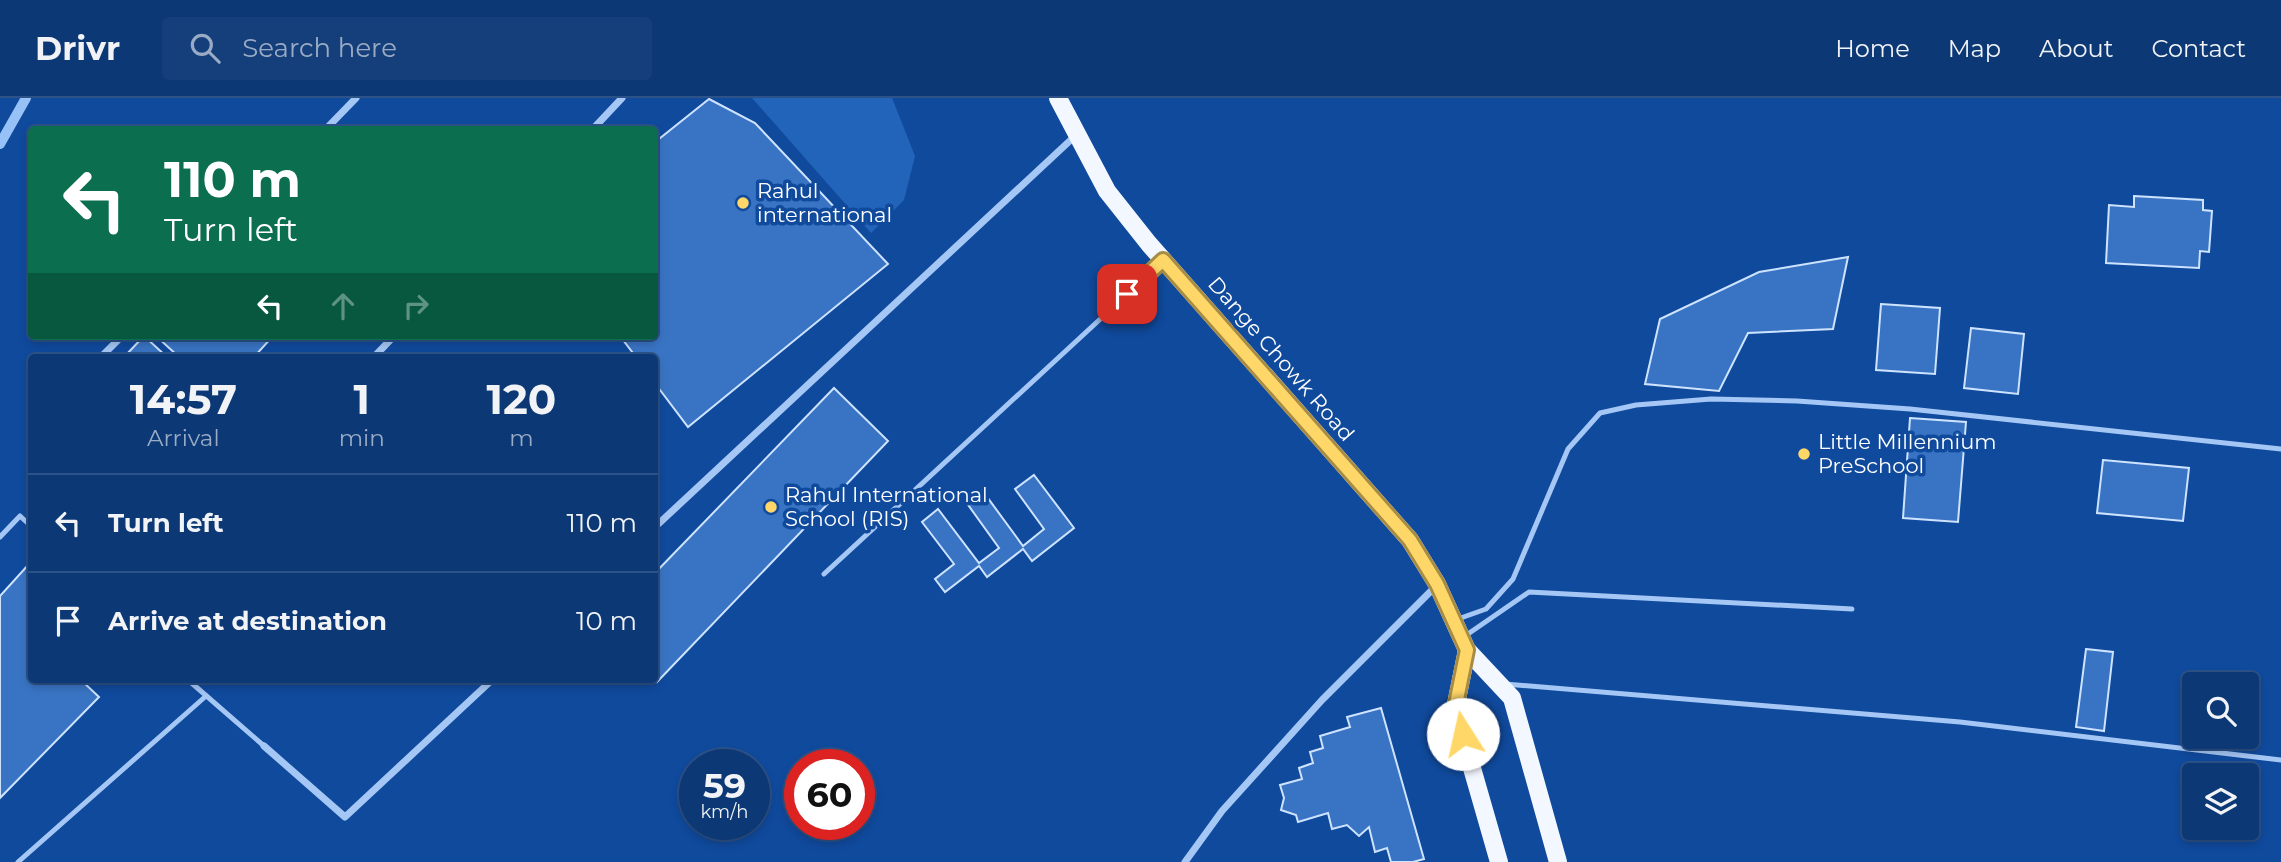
<!DOCTYPE html>
<html lang="en">
<head>
<meta charset="utf-8">
<style>
  body { margin:0; font-family:Montserrat,sans-serif; background:#153f7b; color:#f1f3f6; height:100vh; display:flex; flex-direction:column; font-size:26px; white-space:nowrap }
  * { box-sizing:border-box; margin:0 }
  p { font-size:23px; color:#9aacc5 }
  .icon { flex:none; width:38px; height:38px; fill:none; stroke:currentColor; stroke-width:2; stroke-linecap:round; stroke-linejoin:round }
  .map { position:relative; flex:1; overflow:hidden }
  .drawer { position:absolute; left:28px; top:256px; width:630px; height:329px; display:flex; flex-direction:column; background:#0c3876; border-radius:7px; box-shadow:0 4px 10px #0003,0 0 0 2px #2c5288 }
  .drawer>* { flex:none }
  .guide { position:absolute; left:28px; top:28px; width:630px; height:214px; border-radius:7px; box-shadow:0 4px 10px #0003,0 0 0 2px #2c5288; background:#0b6e4f; color:#fff; overflow:hidden }
  .controls { position:absolute; left:2182px; top:574px; display:grid; gap:14px }
  .controls a { display:grid; place-items:center; width:77px; height:77px; border-radius:7px; background:#0c3876; box-shadow:0 4px 10px #0003,0 0 0 2px #2c5288; font-size:35px }
  .speed { position:absolute; left:679px; top:651px; display:flex; gap:14px; font-size:35px; font-weight:700; text-align:center }
  .speed>* { display:grid; place-content:center; width:91px; height:91px; border-radius:50%; background:#0c3876; box-shadow:0 4px 10px #0003,0 0 0 2px #2c5288; line-height:1 }
  .speed small { font-size:18px; font-weight:400 }
  .speed .limit { border:10px solid #d22; background:#fff; color:#111 }
  .pin { position:absolute; display:grid; place-items:center; width:60px; height:60px; color:#fff; margin:-30px; border-radius:14px; box-shadow:0 4px 10px #0006 }
  .me { position:absolute; width:77px; margin:-38px; rotate:350deg; stroke-linejoin:round; filter:drop-shadow(0 0 5px #0008) }
  .turn { display:flex; align-items:center; gap:24px; height:147px; padding:0 21px; font-size:32px }
  .turn .icon { width:91px; height:91px; stroke-width:2.5 }
  .turn b { display:block; font-size:49px; line-height:60px }
  .lanes { display:flex; align-items:center; height:66px; padding:0 21px; background:#0003; justify-content:center; gap:35px; direction:ltr }
  .lanes .off { opacity:.35 }
  .eta { display:flex; justify-content:space-evenly; align-items:center; height:119px; text-align:center }
  .eta b { font-size:42px; font-weight:700; line-height:49px }
  ul { padding:0; list-style:none }
  li { display:flex; align-items:center; gap:21px; height:98px; padding:0 21px; border-top:2px solid #2c5288 }
  li div { flex:1 }
  li b { display:block; font-size:26px }
  li em { font-style:normal }
  header { display:flex; align-items:center; gap:42px; box-sizing:border-box; height:98px; padding:0 35px; background:#0c3876; border-bottom:2px solid #2c5288 }
  header strong { font-size:33px }
  nav { display:flex; gap:38px; margin-inline-start:auto; font-size:24px }
  .search { width:490px; height:63px; background:#153f7b; display:flex; align-items:center; gap:18px; box-sizing:border-box; padding:0 24px; border-radius:7px; color:#9aacc5; font-size:26px }
  .map>svg:first-child { display:block }
</style>
</head>
<body>
<header>
<strong>Drivr</strong>
<div class="search"><svg class="icon" aria-label="search" viewBox="0 0 24 24"><circle cx="10" cy="10" r="6"/><path d="M15 15l6 6"/></svg>Search here</div>
<nav><a>Home</a><a>Map</a><a>About</a><a>Contact</a></nav>
</header>
<div class="map">
<svg width="2281" height="764" viewBox="0 0 2281 764">
  <rect width="100%" height="100%" fill="#104a9d"/>
  <path fill="#2364bb" d="M 752,0 L 892,0 L 915,58 L 904,102 L 871,135 Z"/>
  <g fill="none" stroke-linecap="round" stroke-linejoin="round">
    <path stroke="#97c2f8" stroke-width="10" d="M 0,46 L 26,0"/>
  </g>
  <g fill="#3974c4" stroke="#cee3fe" stroke-width="2">
    <path d="M 709,1 L 755,25 L 888,166 L 688,329 L 654,284 L 654,259 L 636,259 L 620,238 L 654,238 L 654,45 Z"/>
    <path d="M 2134,98 L 2203,102 L 2203,112 L 2212,113 L 2209,154 L 2200,153 L 2199,170 L 2106,165 L 2109,107 L 2134,109 Z"/>
    <path d="M 1848,159 L 1833,231 L 1748,235 L 1719,293 L 1645,286 L 1660,221 L 1759,174 Z"/>
    <path d="M 1881,206 L 1940,210 L 1935,276 L 1876,272 Z"/>
    <path d="M 1971,230 L 2024,236 L 2018,296 L 1964,290 Z"/>
    <path d="M 144,238 L 167,259 L 124,259 Z"/>
    <path d="M 156,238 L 273,238 L 254,259 L 179,259 Z"/>
    <path d="M 834,290 L 888,343 L 657,584 L 654,581 L 654,476 Z"/>
    <path d="M 1910,320 L 1966,324 L 1958,424 L 1903,420 Z"/>
    <path d="M 2103,362 L 2189,370 L 2183,423 L 2097,415 Z"/>
    <path d="M 1034,377 L 1074,430 L 1032,463 L 1023,451 L 987,479 L 979,468 L 945,494 L 935,481 L 954,466 L 922,424 L 938,411 L 979,465 L 999,450 L 966,404 L 982,392 L 1023,448 L 1044,431 L 1015,391 Z"/>
    <path d="M 29,466 L 32,533 L 28,537 L 32,541 L 32,581 L 80,581 L 99,599 L 0,700 L 0,498 Z"/>
    <path d="M 2086,551 L 2113,554 L 2104,633 L 2076,629 Z"/>
    <path d="M 1381,610 L 1424,761 L 1413,764 L 1391,764 L 1387,750 L 1375,754 L 1369,729 L 1359,738 L 1347,727 L 1332,731 L 1328,715 L 1298,724 L 1296,717 L 1281,712 L 1284,700 L 1280,687 L 1302,681 L 1299,670 L 1313,665 L 1310,654 L 1323,650 L 1320,638 L 1350,629 L 1347,619 Z"/>
  </g>
  <g fill="none" stroke-linecap="round" stroke-linejoin="round">
    <g stroke="#a5c7f5" stroke-width="5">
      <path d="M 0,439 L 20,418 L 32,429"/>
      <path d="M 824,476 L 1161,165"/>
      <path d="M 1458,521 L 1486,511 L 1513,481 L 1568,351 L 1600,315 L 1636,307 L 1711,301 L 1797,303 L 1910,311 L 2281,351"/>
      <path d="M 1465,538 L 1529,494 L 1852,511"/>
      <path d="M 187,581 L 264,648"/>
      <path d="M 1505,586 L 1960,624 L 2281,662"/>
      <path d="M 18,764 L 206,598"/>
    </g>
    <g stroke="#a5c7f5" stroke-width="7">
      <path d="M 325,32 L 356,0"/>
      <path d="M 592,32 L 622,0"/>
      <path d="M 101,259 L 122,238"/>
      <path d="M 374,259 L 394,238"/>
      <path d="M 654,430 L 1075,38"/>
      <path d="M 264,648 L 345,719 L 493,581"/>
      <path d="M 1185,764 L 1222,713 L 1322,602 L 1437,487"/>
    </g>
    <g stroke="#f3f7ff" stroke-width="18">
      <path d="M 1058,0 L 1107,93 L 1149,146 L 1410,442 L 1437,486 L 1467,552 L 1512,600 L 1558,764"/>
      <path d="M 1467,552 L 1455,611 L 1499,764"/>
    </g>
  </g>
  <g fill="none" stroke-linecap="round" stroke-linejoin="round">
    <defs>
      <path id="route" d="M 1127,196 L 1163,162 L 1410,442 L 1437,486 L 1467,552 L 1455,611 L 1463,636"/>
    </defs>
    <use href="#route" stroke="#a68c44" stroke-width="18"/>
    <use href="#route" stroke="#ffd769" stroke-width="12"/>
  </g>
  <g fill="#ffd769" stroke="#104a9d" stroke-width="2.5">
    <circle cx="743" cy="105" r="7"/>
    <circle cx="1804" cy="356" r="7"/>
    <circle cx="771" cy="409" r="7"/>
  </g>
  <g text-anchor="middle" stroke-width="7" stroke-linejoin="round" paint-order="stroke">
    <g font-size="21" fill="#fff" stroke="#104a9d" text-anchor="start">
      <text x="757" y="100">Rahul<tspan x="757" dy="24">international</tspan></text>
      <text x="1818" y="351">Little Millennium<tspan x="1818" dy="24">PreSchool</tspan></text>
      <text x="785" y="404">Rahul International<tspan x="785" dy="24">School (RIS)</tspan></text>
    </g>
    <g font-size="21" fill="#fff" stroke="#104a9d">
      <text transform="translate(1281 261) rotate(49)" y="7">Dange Chowk Road</text>
    </g>
  </g>
</svg>
<div class="controls">
<a><svg class="icon" aria-label="search" viewBox="0 0 24 24"><circle cx="10" cy="10" r="6"/><path d="M15 15l6 6"/></svg></a>
<a><svg class="icon" aria-label="layers" viewBox="0 0 24 24"><path d="M12 4l9 5-9 5-9-5zM3 14l9 5 9-5"/></svg></a>
</div>
<div class="speed"><div>59<small>km/h</small></div><div class="limit">60</div></div>
<div class="pin" style="left:1127px;top:196px;background:#d93025"><svg class="icon" aria-label="arrive" viewBox="0 0 24 24"><path d="M6 21V4h12l-3 4 3 4H6"/></svg></div>
<svg class="me" style="left:1463px;top:636px" viewBox="-20 -20 40 40"><circle r="19" fill="#fff"/><path d="M0-13L10 11 0 6-10 11z" fill="#ffd769"/></svg>
<div class="guide">
<div class="turn"><svg class="icon" aria-label="left" viewBox="0 0 24 24"><path d="M17 20v-9H6M10 6l-5 5 5 5"/></svg><div><b>110 m</b>Turn left</div></div>
<div class="lanes"><svg class="icon" aria-label="left" viewBox="0 0 24 24"><path d="M17 20v-9H6M10 6l-5 5 5 5"/></svg><svg class="icon off" aria-label="ahead" viewBox="0 0 24 24"><path d="M12 20V5M6 11l6-6 6 6"/></svg><svg class="icon off" aria-label="right" viewBox="0 0 24 24"><path d="M7 20v-9h11M14 6l5 5-5 5"/></svg></div>
</div>
<section class="drawer">
<div class="eta">
<div><b>14:57</b><p>Arrival</p></div>
<div><b>1</b><p>min</p></div>
<div><b>120</b><p>m</p></div>
</div>
<ul>
<li><svg class="icon" aria-label="left" viewBox="0 0 24 24"><path d="M17 20v-9H6M10 6l-5 5 5 5"/></svg><div><b>Turn left</b></div><em>110 m</em></li>
<li><svg class="icon" aria-label="arrive" viewBox="0 0 24 24"><path d="M6 21V4h12l-3 4 3 4H6"/></svg><div><b>Arrive at destination</b></div><em>10 m</em></li>
</ul>
</section>
</div>
</body>
</html>
